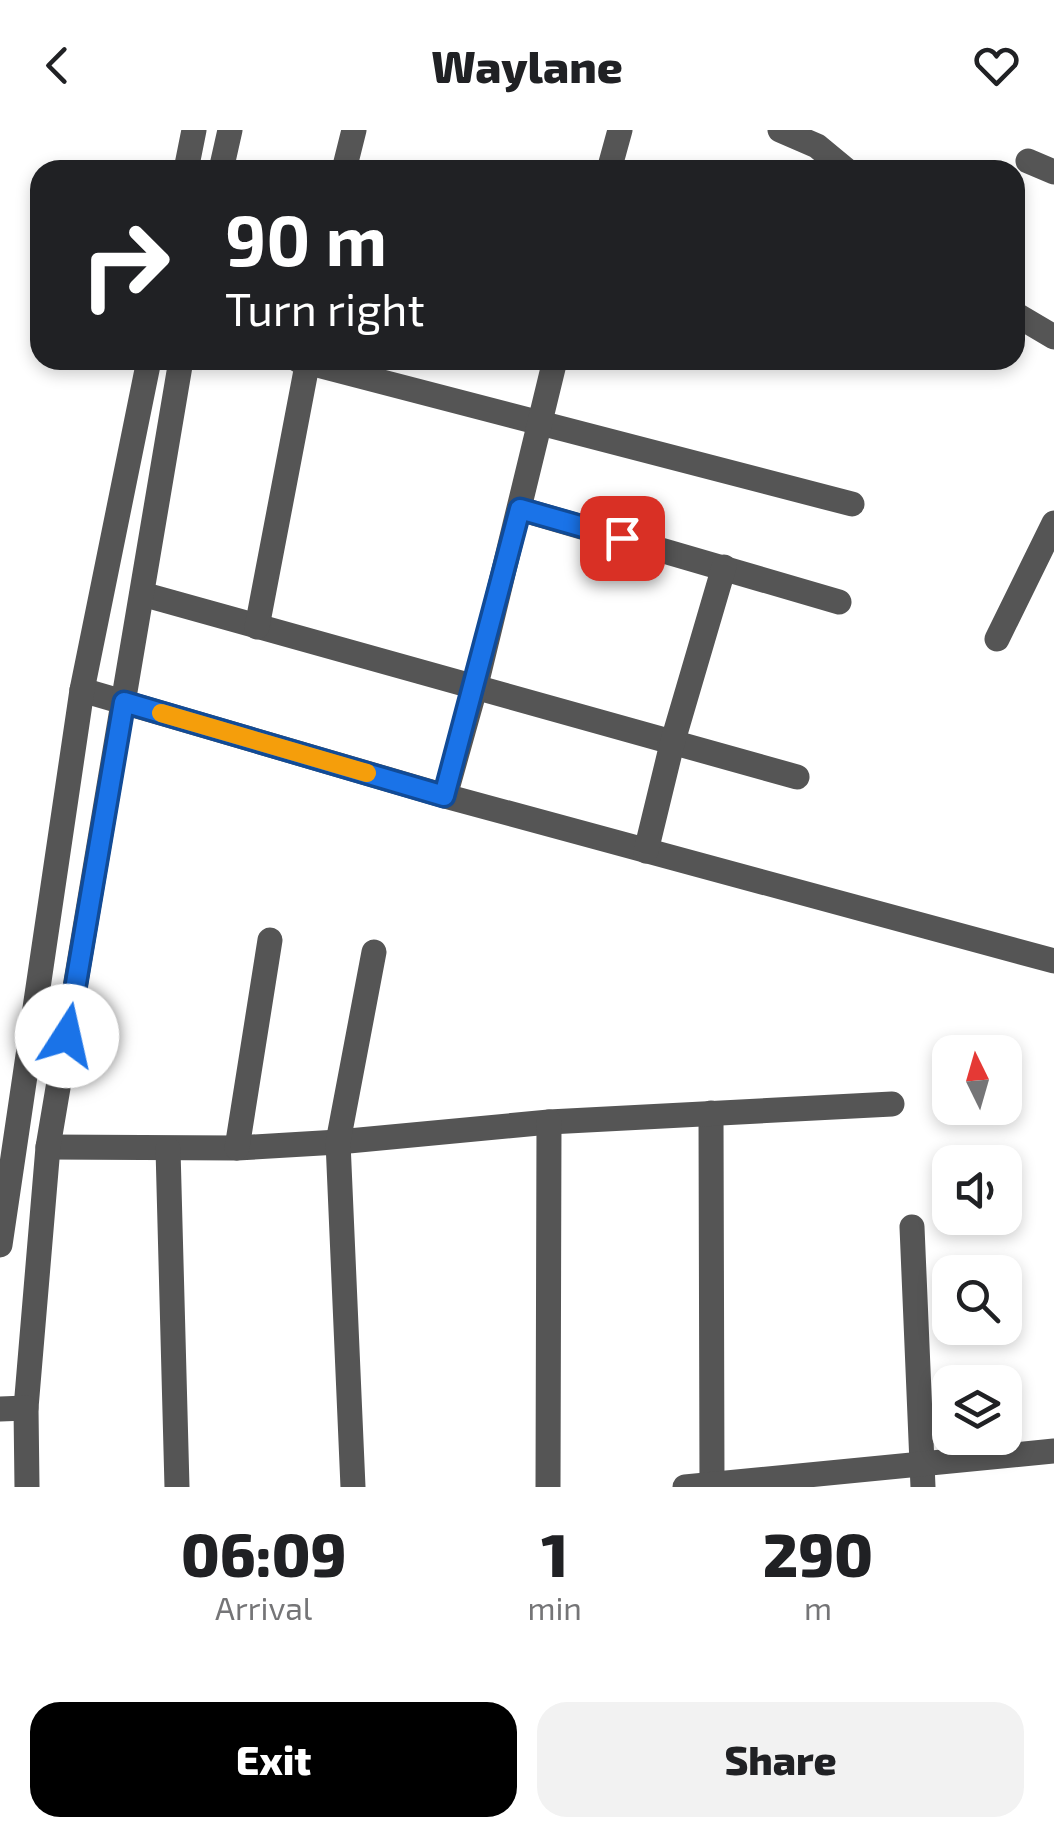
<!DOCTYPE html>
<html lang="en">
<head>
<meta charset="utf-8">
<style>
  body { margin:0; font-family:"Exo 2",sans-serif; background:#f2f2f2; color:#202124; height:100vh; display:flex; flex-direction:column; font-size:38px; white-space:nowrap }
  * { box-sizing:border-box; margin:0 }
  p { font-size:32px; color:#757577 }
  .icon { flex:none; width:55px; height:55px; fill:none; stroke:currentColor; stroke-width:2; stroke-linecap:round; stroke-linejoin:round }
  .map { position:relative; height:1357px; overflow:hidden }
  .sheet { display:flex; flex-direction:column; background:#fff; flex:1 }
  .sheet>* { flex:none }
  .hud { position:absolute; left:30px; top:30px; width:995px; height:210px; border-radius:30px; box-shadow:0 5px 15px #0003; background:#202124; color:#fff; overflow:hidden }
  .needle { width:65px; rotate:355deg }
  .tools { position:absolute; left:932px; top:905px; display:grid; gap:20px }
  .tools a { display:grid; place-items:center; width:90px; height:90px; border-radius:20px; background:#fff; box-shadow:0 5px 15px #0003; font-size:50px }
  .pin { position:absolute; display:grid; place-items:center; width:85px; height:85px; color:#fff; margin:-42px; border-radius:20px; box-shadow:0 5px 15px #0006 }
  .me { position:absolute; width:110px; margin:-55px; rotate:10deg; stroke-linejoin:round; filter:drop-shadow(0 0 8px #0008) }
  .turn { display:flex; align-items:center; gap:35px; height:210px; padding:0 30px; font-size:45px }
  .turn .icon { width:130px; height:130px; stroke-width:2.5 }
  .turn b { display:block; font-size:70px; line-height:85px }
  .eta { display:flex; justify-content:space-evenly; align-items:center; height:170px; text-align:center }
  .eta b { font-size:60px; font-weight:800; line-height:70px }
  .cta { display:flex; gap:20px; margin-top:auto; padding:20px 30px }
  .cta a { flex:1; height:115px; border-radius:30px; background:#000; color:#fff; font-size:40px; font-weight:800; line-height:115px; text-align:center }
  .cta a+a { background:#f2f2f2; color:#202124 }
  header { display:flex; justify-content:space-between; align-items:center; height:130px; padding:0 30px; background:#fff; font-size:45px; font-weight:800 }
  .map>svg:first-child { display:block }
</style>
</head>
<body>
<header><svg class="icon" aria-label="back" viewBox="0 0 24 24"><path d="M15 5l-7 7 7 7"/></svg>Waylane<svg class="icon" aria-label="heart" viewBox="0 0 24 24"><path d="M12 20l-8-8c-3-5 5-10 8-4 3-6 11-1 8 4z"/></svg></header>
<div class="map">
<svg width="1054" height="1357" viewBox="0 0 1054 1357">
  <rect width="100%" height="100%" fill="#fff"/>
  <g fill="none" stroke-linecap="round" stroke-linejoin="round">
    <g stroke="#555" stroke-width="25">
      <path d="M 780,0 L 817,16 L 846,40"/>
      <path d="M 1028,31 L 1054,42"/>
      <path d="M 186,40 L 194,0"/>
      <path d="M 221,40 L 230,0"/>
      <path d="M 344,40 L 354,0"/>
      <path d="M 609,40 L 620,0"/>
      <path d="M 1015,184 L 1054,207"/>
      <path d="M 298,230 L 852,374"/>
      <path d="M 520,379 L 839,472"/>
      <path d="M 142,464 L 797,647"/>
      <path d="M 257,497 L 308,230"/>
      <path d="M 997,509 L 1054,393"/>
      <path d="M 82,560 L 445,666 L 1054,831"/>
      <path d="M 445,666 L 475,559 L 555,230"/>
      <path d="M 646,721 L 672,614 L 724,437"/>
      <path d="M 711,983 L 712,1357"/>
      <path d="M 48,1017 L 237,1018 L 338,1012 L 549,992 L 892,974"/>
      <path d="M 237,1018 L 270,810"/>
      <path d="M 168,1019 L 177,1357"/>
      <path d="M 912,1097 L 923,1357"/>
      <path d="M 0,1115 L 82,560 L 149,230"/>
      <path d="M 26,1278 L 48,1017 L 181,230"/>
      <path d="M 0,1279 L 26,1278 L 27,1357"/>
      <path d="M 353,1357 L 338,1012 L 374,822"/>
      <path d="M 548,1357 L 549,992"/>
      <path d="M 685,1357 L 1054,1321"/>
    </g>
  </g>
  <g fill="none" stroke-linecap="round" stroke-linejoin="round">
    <defs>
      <path id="route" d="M 67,906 L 124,572 L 444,666 L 520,379 L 622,408"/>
    </defs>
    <use href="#route" stroke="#114b97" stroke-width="25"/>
    <use href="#route" stroke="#1a73e8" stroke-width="18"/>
    <path stroke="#f59e0b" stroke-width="18" d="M 161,583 L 367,643"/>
  </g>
</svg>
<div class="tools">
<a><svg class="needle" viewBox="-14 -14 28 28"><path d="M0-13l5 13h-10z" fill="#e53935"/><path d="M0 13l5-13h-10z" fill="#757577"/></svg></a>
<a><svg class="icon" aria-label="sound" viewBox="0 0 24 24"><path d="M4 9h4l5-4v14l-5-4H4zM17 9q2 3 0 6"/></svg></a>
<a><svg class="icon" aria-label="search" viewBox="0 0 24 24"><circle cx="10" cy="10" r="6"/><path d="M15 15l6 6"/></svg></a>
<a><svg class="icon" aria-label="layers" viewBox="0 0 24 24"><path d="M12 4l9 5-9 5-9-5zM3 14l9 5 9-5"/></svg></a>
</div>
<div class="pin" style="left:622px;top:408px;background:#d93025"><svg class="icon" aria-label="arrive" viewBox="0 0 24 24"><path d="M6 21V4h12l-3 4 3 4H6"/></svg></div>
<svg class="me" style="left:67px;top:906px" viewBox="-20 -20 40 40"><circle r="19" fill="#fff"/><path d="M0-13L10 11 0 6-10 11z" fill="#1a73e8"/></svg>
<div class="hud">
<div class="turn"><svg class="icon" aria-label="right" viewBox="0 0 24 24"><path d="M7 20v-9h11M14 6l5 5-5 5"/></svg><div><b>90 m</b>Turn right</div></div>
</div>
</div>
<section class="sheet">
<div class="eta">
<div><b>06:09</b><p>Arrival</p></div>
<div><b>1</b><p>min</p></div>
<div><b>290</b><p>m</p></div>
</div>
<div class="cta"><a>Exit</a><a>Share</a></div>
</section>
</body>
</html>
